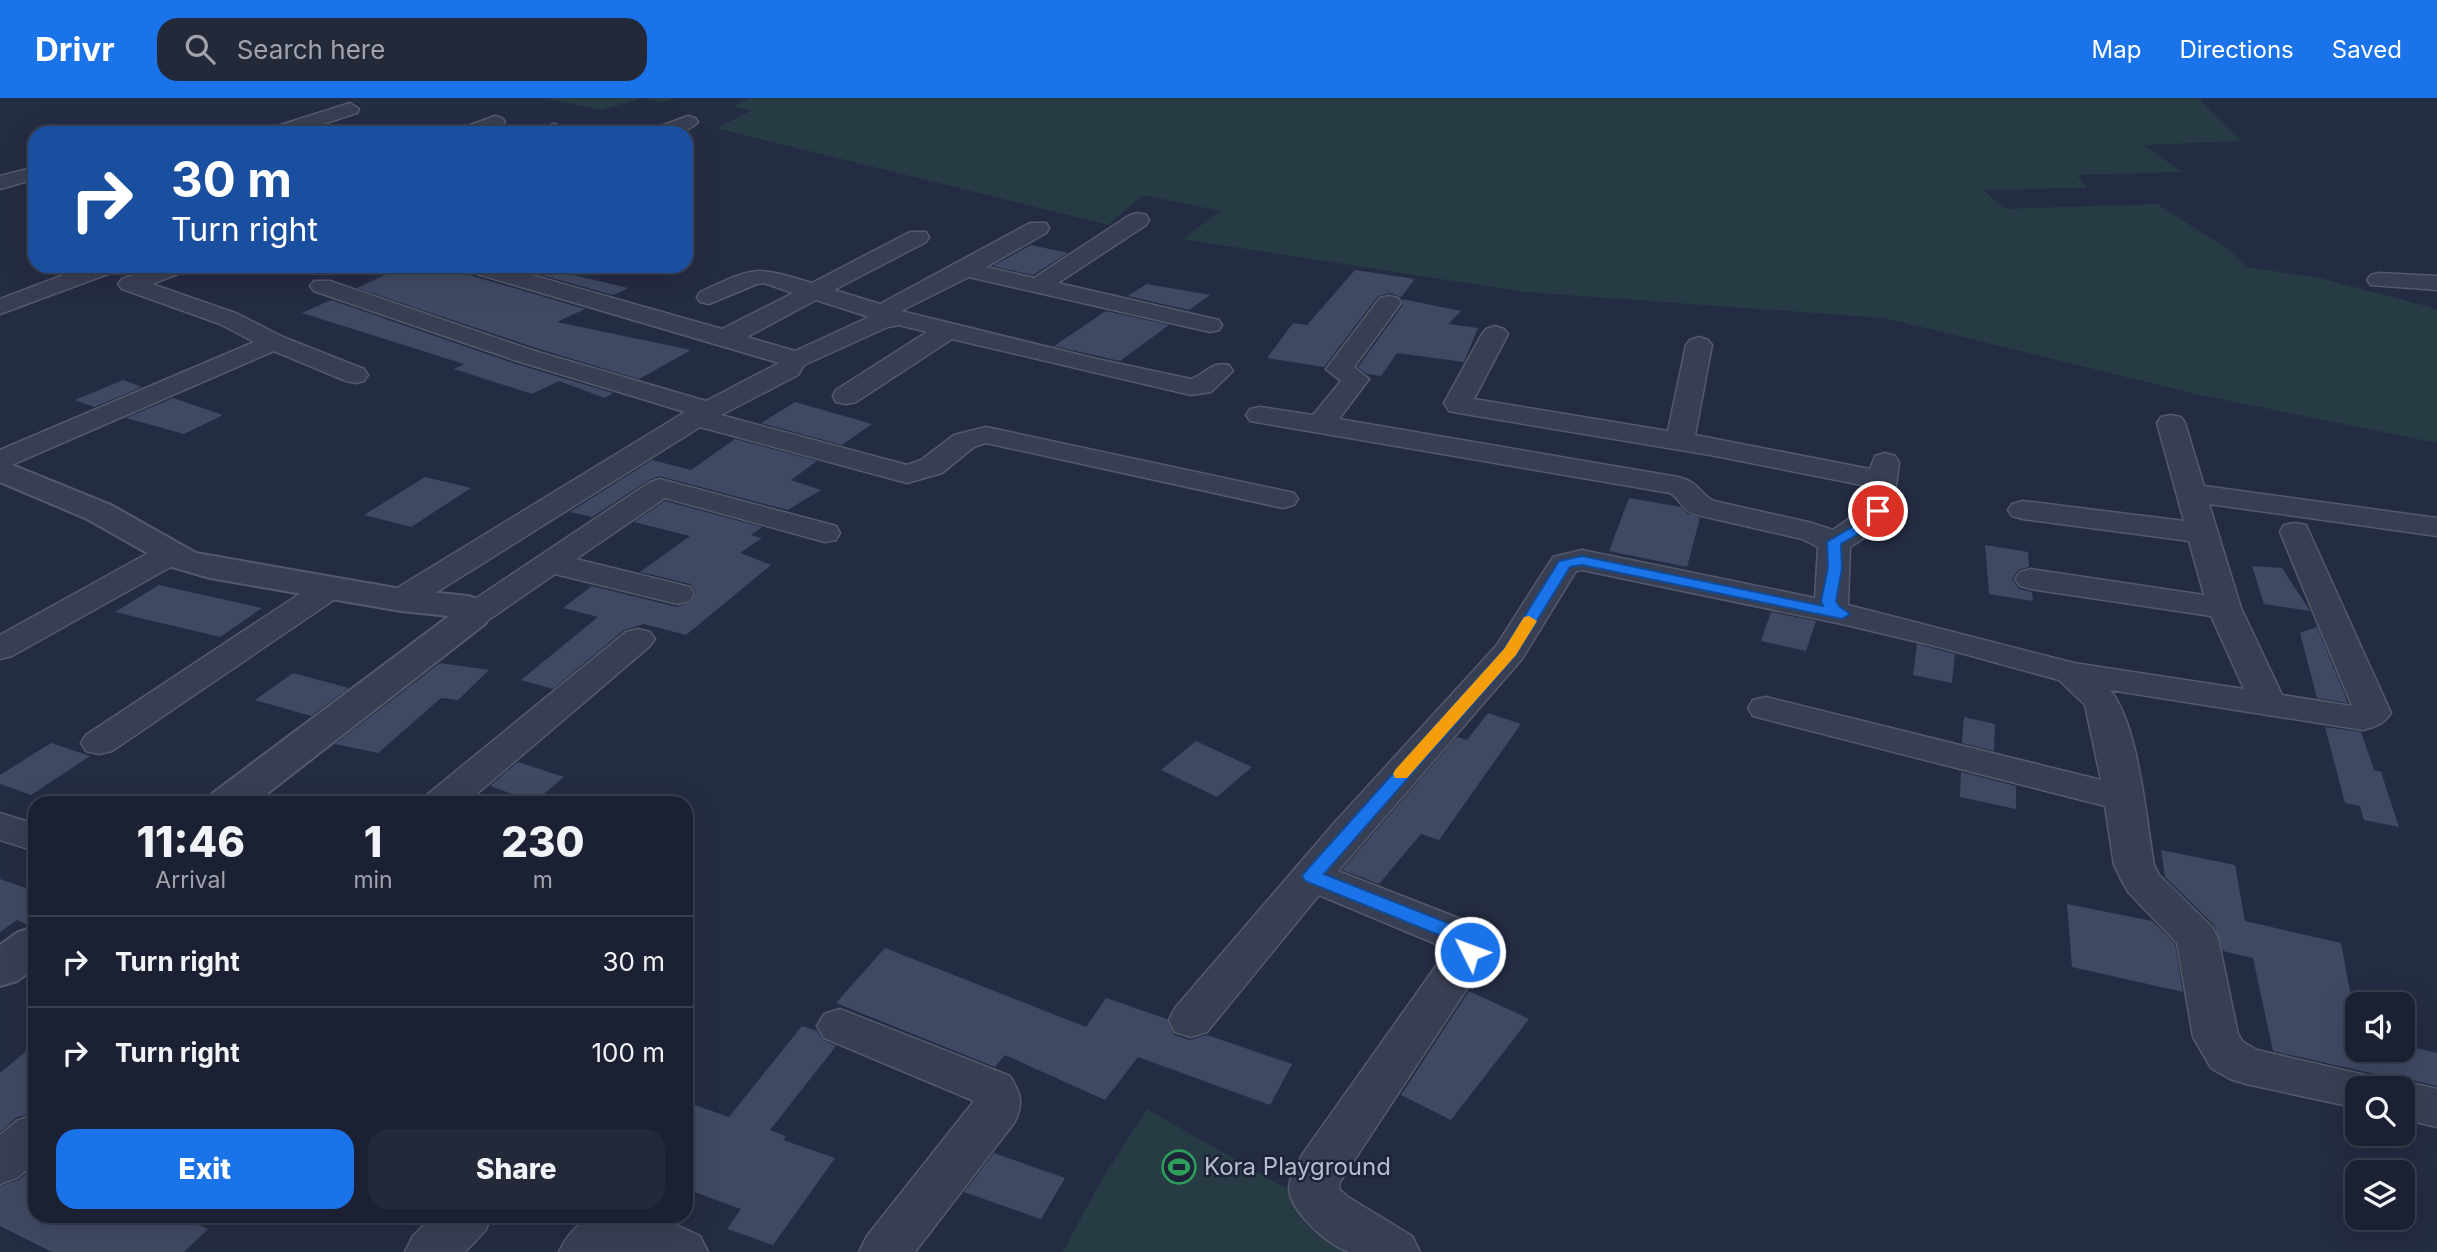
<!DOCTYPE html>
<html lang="en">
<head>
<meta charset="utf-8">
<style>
  body { margin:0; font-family:Inter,sans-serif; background:#24293a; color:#f1f3f6; height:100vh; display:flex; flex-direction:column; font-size:26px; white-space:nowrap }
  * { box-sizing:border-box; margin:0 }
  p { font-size:23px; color:#a0a3ac }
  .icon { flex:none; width:38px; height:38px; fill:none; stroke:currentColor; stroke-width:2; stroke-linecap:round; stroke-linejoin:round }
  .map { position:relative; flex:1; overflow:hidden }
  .sheet { position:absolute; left:28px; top:698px; width:665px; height:427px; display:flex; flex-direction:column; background:#1b2132; border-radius:21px; box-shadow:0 7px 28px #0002,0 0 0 2px #393e4d }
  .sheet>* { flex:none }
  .top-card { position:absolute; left:28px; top:28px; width:665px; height:147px; border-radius:21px; box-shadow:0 7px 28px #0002,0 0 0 2px #393e4d; background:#1a4fa0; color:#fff; overflow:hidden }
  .tools { position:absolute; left:2345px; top:894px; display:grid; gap:14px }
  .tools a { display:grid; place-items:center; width:70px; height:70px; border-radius:14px; background:#1b2132; box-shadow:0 7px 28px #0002,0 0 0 2px #393e4d; font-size:35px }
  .pin { position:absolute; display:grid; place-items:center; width:60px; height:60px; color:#fff; margin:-30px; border:4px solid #fff; border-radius:50%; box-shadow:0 2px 7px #0007 }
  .me { position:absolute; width:77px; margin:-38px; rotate:312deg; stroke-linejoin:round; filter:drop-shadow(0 0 5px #0008) }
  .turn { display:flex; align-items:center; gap:24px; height:147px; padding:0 28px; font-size:32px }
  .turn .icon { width:91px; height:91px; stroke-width:2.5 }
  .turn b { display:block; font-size:49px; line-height:60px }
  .eta { display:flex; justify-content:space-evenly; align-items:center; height:119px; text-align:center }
  .eta b { font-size:42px; font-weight:800; line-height:49px }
  .cta { display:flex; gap:14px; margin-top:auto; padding:14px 28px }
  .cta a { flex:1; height:80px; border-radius:21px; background:#1a73e8; color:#fff; font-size:28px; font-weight:800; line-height:80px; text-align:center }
  .cta a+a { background:#24293a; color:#f1f3f6 }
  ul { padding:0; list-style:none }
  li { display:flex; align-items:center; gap:21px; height:91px; padding:0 28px; border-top:2px solid #393e4d }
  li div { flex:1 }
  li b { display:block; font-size:26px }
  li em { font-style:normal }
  header { display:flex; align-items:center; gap:42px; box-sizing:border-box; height:98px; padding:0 35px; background:#1a73e8; color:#fff }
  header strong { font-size:33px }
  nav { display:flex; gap:38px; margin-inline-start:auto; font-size:24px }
  .search { width:490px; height:63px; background:#24293a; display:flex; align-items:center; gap:18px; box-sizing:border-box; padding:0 24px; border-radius:21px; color:#a0a3ac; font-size:26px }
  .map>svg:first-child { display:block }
</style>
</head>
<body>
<header>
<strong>Drivr</strong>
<div class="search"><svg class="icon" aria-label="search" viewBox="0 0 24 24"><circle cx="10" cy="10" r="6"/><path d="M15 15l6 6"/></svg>Search here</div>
<nav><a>Map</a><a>Directions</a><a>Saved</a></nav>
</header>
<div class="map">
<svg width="2437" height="1154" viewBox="0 0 2437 1154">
  <rect width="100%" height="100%" fill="#242c43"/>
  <g fill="#263b44">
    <path d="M 545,0 L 677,0 L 662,4 L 642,0 L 601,12 Z"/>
    <path d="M 750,0 L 2198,0 L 2242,43 L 2144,47 L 2182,74 L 2077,77 L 2088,90 L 1983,92 L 2005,111 L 2157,106 L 2228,151 L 2247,169 L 2320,180 L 2437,211 L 2437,345 L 2191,295 L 1885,220 L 1525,194 L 1182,141 L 1221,113 L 1143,97 L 1108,127 L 717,30 L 751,13 L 733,8 Z"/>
    <path d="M 1147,1011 L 1397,1154 L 1063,1154 L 1099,1086 Z"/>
  </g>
  <g fill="#404964">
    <path d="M 1031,147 L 1068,155 L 1033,177 L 993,168 Z"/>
    <path d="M 404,168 L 460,168 L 466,176 L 585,211 L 557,224 L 691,252 L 639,281 L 536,250 L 357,190 Z"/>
    <path d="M 510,168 L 536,168 L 628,190 L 613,197 Z"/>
    <path d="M 1355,172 L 1415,181 L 1401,199 L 1390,195 L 1378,198 L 1324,269 L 1267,260 L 1293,225 L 1307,227 Z"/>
    <path d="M 1147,186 L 1210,197 L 1189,212 L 1128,198 Z"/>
    <path d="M 1402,201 L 1461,213 L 1448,226 L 1478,230 L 1464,264 L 1397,255 L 1381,278 L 1367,276 L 1358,269 L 1403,207 Z"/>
    <path d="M 331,202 L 516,266 L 613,295 L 605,300 L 559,283 L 532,296 L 454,271 L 464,266 L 302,215 Z"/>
    <path d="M 1106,213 L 1169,227 L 1120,263 L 1054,248 Z"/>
    <path d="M 123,282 L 142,289 L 94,309 L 75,302 Z"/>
    <path d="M 173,300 L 223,317 L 184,336 L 126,320 Z"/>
    <path d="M 795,304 L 872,326 L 842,347 L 761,325 Z"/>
    <path d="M 735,341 L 817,363 L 791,382 L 821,392 L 788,412 L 659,378 L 649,382 L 592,419 L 570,414 L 652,362 L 691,372 Z"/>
    <path d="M 425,379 L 471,390 L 411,429 L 364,417 Z"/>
    <path d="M 1629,400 L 1681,409 L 1688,416 L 1700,420 L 1687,469 L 1609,453 Z"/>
    <path d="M 665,403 L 762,429 L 751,437 L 762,440 L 740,455 L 771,467 L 686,537 L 644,526 L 624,532 L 553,591 L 521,582 L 598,519 L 563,510 L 592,488 L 677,509 L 692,504 L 696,495 L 691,486 L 640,474 L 690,438 L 634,424 Z"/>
    <path d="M 1985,447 L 2028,454 L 2029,469 L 2018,472 L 2012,481 L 2019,491 L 2032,494 L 2033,503 L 1989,496 Z"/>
    <path d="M 2252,468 L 2282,470 L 2310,513 L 2264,506 Z"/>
    <path d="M 159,487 L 262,510 L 220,539 L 115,514 Z"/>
    <path d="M 1771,514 L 1816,523 L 1806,553 L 1761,543 Z"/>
    <path d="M 2317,529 L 2348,605 L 2317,600 L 2300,535 Z"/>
    <path d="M 1917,546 L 1955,556 L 1952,585 L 1913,577 Z"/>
    <path d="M 440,565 L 489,572 L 458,602 L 441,600 L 378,655 L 335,646 Z"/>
    <path d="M 293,575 L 349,590 L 311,618 L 255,602 Z"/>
    <path d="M 1488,615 L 1521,626 L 1439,742 L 1421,736 L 1379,786 L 1342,772 L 1457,639 L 1467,642 Z"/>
    <path d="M 1964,619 L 1995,626 L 1994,653 L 1962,645 Z"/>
    <path d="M 2325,629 L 2361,634 L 2374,672 L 2381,674 L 2399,729 L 2364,722 L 2360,708 L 2345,705 Z"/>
    <path d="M 1196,643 L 1252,669 L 1217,699 L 1161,672 Z"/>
    <path d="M 51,645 L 90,658 L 31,697 L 0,686 L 0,677 Z"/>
    <path d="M 518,664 L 564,679 L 534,704 L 490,688 Z"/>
    <path d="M 1961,674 L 2016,688 L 2016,711 L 1960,699 Z"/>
    <path d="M 2161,752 L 2235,767 L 2245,823 L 2341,845 L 2357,931 L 2357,952 L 2403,952 L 2403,947 L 2437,955 L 2437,988 L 2404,980 L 2384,987 L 2375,976 L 2273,953 L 2253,860 L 2223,853 L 2214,827 L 2165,779 Z"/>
    <path d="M 0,781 L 35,793 L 35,827 L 30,828 L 17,822 L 0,834 Z"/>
    <path d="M 2067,806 L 2152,823 L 2175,846 L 2183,894 L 2072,869 Z"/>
    <path d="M 885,850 L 1086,929 L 1106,900 L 1167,921 L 1174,937 L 1190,942 L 1207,937 L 1292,966 L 1270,1007 L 1138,959 L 1105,1002 L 1005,957 L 995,969 L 836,905 Z"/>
    <path d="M 1469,893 L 1529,921 L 1451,1022 L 1401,997 Z"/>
    <path d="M 802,928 L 817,933 L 823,942 L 836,948 L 770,1032 L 786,1038 L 783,1042 L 835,1060 L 773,1147 L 727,1131 L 741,1111 L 686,1091 L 686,1004 L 729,1019 Z"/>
    <path d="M 35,946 L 35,1015 L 17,1019 L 0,1034 L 0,975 Z"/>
    <path d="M 994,1055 L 1065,1080 L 1041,1121 L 964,1094 Z"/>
    <path d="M 35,1068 L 35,1118 L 178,1118 L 208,1131 L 184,1154 L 52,1154 L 0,1128 L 0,1088 L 19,1082 Z"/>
  </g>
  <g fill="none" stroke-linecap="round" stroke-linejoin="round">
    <defs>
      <g id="minor">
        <path d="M 350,5 L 359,11 L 357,15 L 295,35 L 265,35 L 268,31 Z"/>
        <path d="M 495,18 L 502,20 L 505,24 C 492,37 473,35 456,35 L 459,31 Z"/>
        <path d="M 688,18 L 695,20 L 698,24 C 686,37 667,35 650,35 L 653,31 Z"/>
        <path d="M 554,26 L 561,28 L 564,32 L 562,35 L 535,35 L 538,31 Z"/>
        <path d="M 35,69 L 35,81 L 0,91 L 0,78 Z"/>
        <path d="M 1138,115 L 1146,117 L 1149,122 L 1146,127 L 1058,185 L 1219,222 L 1222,227 L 1219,232 L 1210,234 L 969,179 L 901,213 L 1097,261 L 1191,281 C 1206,276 1211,263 1229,267 L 1233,273 L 1211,294 L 1191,297 L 952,241 L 856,304 L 846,306 L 836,304 L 833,298 L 836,292 L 927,234 L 899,227 L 888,229 L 804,267 L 798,277 L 721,317 L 907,367 L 921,362 L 954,337 L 986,329 L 1294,395 L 1298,401 L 1294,407 L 1283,410 L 986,345 L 974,349 L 942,375 L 907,385 L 700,329 L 413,509 L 401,512 L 389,509 L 385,502 L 389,495 L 685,314 L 517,263 L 314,193 L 310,188 L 314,183 L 330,183 L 535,253 L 706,303 L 779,265 L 467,173 L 463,168 L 500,168 L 722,231 L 793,195 L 764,185 L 757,186 L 709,206 L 700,204 L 697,199 L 700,194 C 755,169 754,167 812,185 L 910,134 L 926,134 L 929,139 L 926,144 L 834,192 L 880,206 L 1030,125 L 1046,125 L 1049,130 L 1046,135 L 986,169 L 1034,180 L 1130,117 ZM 816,202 L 869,219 L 795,253 L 747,239 Z"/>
        <path d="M 87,168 L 120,168 L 116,173 L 0,216 L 0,201 Z"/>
        <path d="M 156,168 L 189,168 L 185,173 L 152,186 L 238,216 L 283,239 L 364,271 L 368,277 L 364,283 L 355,285 L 346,283 L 274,253 L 0,372 L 0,352 L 254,244 L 220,226 L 122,191 L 118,186 L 122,181 Z"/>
        <path d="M 2379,175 L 2437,178 L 2437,192 L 2371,187 L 2367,182 L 2371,177 Z"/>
        <path d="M 1389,198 L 1398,200 L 1401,205 L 1354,269 L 1369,281 L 1339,321 L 1678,379 C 1701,385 1698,395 1714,403 L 1812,425 L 1833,432 L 1861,412 L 1867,388 L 1710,357 L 1459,315 L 1449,313 L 1444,305 L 1482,236 L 1486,231 L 1495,228 L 1504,231 L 1508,236 L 1474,301 L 1668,333 L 1686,247 L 1690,242 L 1699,239 L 1708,242 L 1712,247 L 1695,337 L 1870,371 L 1875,358 L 1885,355 L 1895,358 L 1899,364 C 1894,410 1891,424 1850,449 L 1848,507 L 2074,565 L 2244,591 L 2211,518 L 2031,491 L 2020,488 L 2015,481 L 2020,474 L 2031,471 L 2204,497 L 2189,443 L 2023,421 L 2012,418 L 2008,412 L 2012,406 L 2023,403 L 2184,423 L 2157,325 L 2161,319 L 2171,317 L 2181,319 L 2185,325 L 2204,388 L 2437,420 L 2437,438 L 2209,406 L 2241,510 L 2282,597 L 2352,608 L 2280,434 L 2284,427 L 2295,425 L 2306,427 L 2391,615 C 2384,626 2375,629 2363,632 L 2110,592 C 2139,627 2146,721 2154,767 L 2159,777 L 2212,829 L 2218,840 L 2238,936 L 2243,944 L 2257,952 L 2374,979 L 2380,990 L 2357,990 L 2357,1010 L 2246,986 L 2230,981 L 2211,970 L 2193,939 L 2177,845 L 2129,795 L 2123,785 L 2114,767 L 2105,708 L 1753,618 L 1748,610 L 1753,602 L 1766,599 L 2101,682 L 2085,607 L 2059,582 L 1939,549 L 1842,526 L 1582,472 L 1576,473 L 1522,561 L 1338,773 L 1476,827 L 1484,835 L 1491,854 L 1340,1084 L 1339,1091 L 1348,1099 L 1412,1138 L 1420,1154 C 1403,1154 1363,1154 1349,1154 C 1328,1147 1289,1113 1289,1089 C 1290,1077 1298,1064 1304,1054 L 1448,851 L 1319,797 L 1207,934 L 1191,939 L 1175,934 L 1169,922 L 1175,910 L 1336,723 L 1496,548 L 1553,459 L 1582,452 L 1815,500 L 1818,449 L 1802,441 L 1693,416 C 1682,411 1680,401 1670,395 L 1250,323 L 1246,317 L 1250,311 L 1260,309 L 1313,317 L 1341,283 L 1326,271 L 1380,200 Z"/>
        <path d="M 660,381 L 836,428 L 840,435 L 836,442 L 825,444 L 665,400 L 576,461 L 690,489 L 694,496 L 690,503 L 678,506 L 555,476 L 484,525 L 472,528 L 460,525 L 455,518 L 460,511 L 650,384 Z"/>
        <path d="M 172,446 L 183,448 L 188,455 L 183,462 L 12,558 L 0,561 L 0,537 L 161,448 Z"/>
        <path d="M 330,480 L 341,483 L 346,490 L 341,497 L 112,653 L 99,656 L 86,653 L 81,645 L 86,637 L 319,483 Z"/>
        <path d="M 638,531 L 650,534 L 655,541 L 650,548 L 466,705 L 423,705 L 428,696 L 626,534 Z"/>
        <path d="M 0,715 L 35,726 L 35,753 L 0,742 Z"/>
        <path d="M 840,911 L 1010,978 C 1021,996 1024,1006 1014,1025 L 915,1154 L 859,1154 L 867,1138 L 974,1003 L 824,940 L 817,928 L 824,916 Z"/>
        <path d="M 2403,983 L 2437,991 L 2437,1029 L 2403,1021 L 2403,990 L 2385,990 Z"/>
        <path d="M 35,1017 L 35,1065 L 17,1080 L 0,1086 L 0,1037 L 18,1022 Z"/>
        <path d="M 433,1118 L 492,1118 L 485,1133 L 465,1154 L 405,1154 L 413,1138 Z"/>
        <path d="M 657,1118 L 700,1138 L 708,1154 L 559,1154 C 582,1106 611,1118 657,1118 Z"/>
      </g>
      <g id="tertiary">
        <path d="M 0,362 L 111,407 L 196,455 L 401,491 L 468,498 L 487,504 L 492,512 L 485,526 L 255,705 L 207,705 L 213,695 L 449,518 L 401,513 L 210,480 L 172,469 L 87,421 L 0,384 Z"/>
        <path d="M 35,829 L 35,870 L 17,883 L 0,888 L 0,847 L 18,834 Z"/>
      </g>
    </defs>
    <use href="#minor" stroke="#545a6d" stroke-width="3"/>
    <use href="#tertiary" stroke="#545a6d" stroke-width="4"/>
    <use href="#minor" fill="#393f53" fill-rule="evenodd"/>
    <use href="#tertiary" fill="#393f53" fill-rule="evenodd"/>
  </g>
  <path fill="#1a73e8" stroke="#114b97" stroke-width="2" d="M 1878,409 L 1885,413 L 1877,425 L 1841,446 L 1842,470 L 1836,503 L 1839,508 L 1850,516 L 1842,521 L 1582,467 L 1570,469 L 1516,557 L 1324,776 L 1468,833 C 1476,841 1483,848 1477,859 L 1463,859 L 1454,843 L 1305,783 L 1302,778 L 1305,774 L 1504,551 L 1559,463 L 1582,458 L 1823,508 L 1821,503 L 1828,470 L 1827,444 L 1867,420 L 1873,410 Z"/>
  <path fill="#f59e0b" d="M 1529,518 L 1537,523 L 1516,557 L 1407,680 L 1395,680 L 1393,676 L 1395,672 L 1504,551 L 1524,519 Z"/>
  <defs>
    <symbol id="stadium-ring" viewBox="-11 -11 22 22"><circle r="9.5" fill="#1e2438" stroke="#2e9e5b" stroke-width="1.5"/><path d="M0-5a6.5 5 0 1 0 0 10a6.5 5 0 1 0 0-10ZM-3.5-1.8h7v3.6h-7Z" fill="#2e9e5b"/></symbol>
  </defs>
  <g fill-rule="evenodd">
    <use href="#stadium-ring" x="1160" y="1050" width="38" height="38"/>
  </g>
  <g text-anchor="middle" stroke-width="5" stroke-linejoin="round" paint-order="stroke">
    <g font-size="24" fill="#b6bbcd" stroke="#1e2438" text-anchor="start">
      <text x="1204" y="1077">Kora Playground</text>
    </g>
  </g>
</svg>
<div class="tools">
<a><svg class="icon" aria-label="sound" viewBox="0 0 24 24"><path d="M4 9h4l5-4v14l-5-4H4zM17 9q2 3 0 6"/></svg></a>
<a><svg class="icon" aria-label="search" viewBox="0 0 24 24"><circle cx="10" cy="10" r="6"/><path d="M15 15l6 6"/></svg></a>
<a><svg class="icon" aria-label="layers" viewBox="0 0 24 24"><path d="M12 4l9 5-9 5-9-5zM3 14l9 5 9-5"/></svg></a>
</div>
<div class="pin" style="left:1878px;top:413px;background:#d93025"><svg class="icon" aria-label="arrive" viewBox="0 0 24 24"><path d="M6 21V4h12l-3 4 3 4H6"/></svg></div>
<svg class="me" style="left:1470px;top:854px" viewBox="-20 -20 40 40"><circle r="17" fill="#1a73e8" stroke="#fff" stroke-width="3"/><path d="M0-11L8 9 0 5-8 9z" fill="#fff"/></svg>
<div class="top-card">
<div class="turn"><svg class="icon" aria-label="right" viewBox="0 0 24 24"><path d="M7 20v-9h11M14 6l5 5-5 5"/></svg><div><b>30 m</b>Turn right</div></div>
</div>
<section class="sheet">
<div class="eta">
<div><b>11:46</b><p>Arrival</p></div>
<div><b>1</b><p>min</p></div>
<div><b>230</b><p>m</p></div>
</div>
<ul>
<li><svg class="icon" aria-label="right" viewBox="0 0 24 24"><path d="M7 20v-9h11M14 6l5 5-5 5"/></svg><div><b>Turn right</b></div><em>30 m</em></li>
<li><svg class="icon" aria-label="right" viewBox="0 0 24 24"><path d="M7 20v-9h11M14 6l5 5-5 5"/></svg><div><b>Turn right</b></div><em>100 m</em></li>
</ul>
<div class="cta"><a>Exit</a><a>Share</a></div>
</section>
</div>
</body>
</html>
